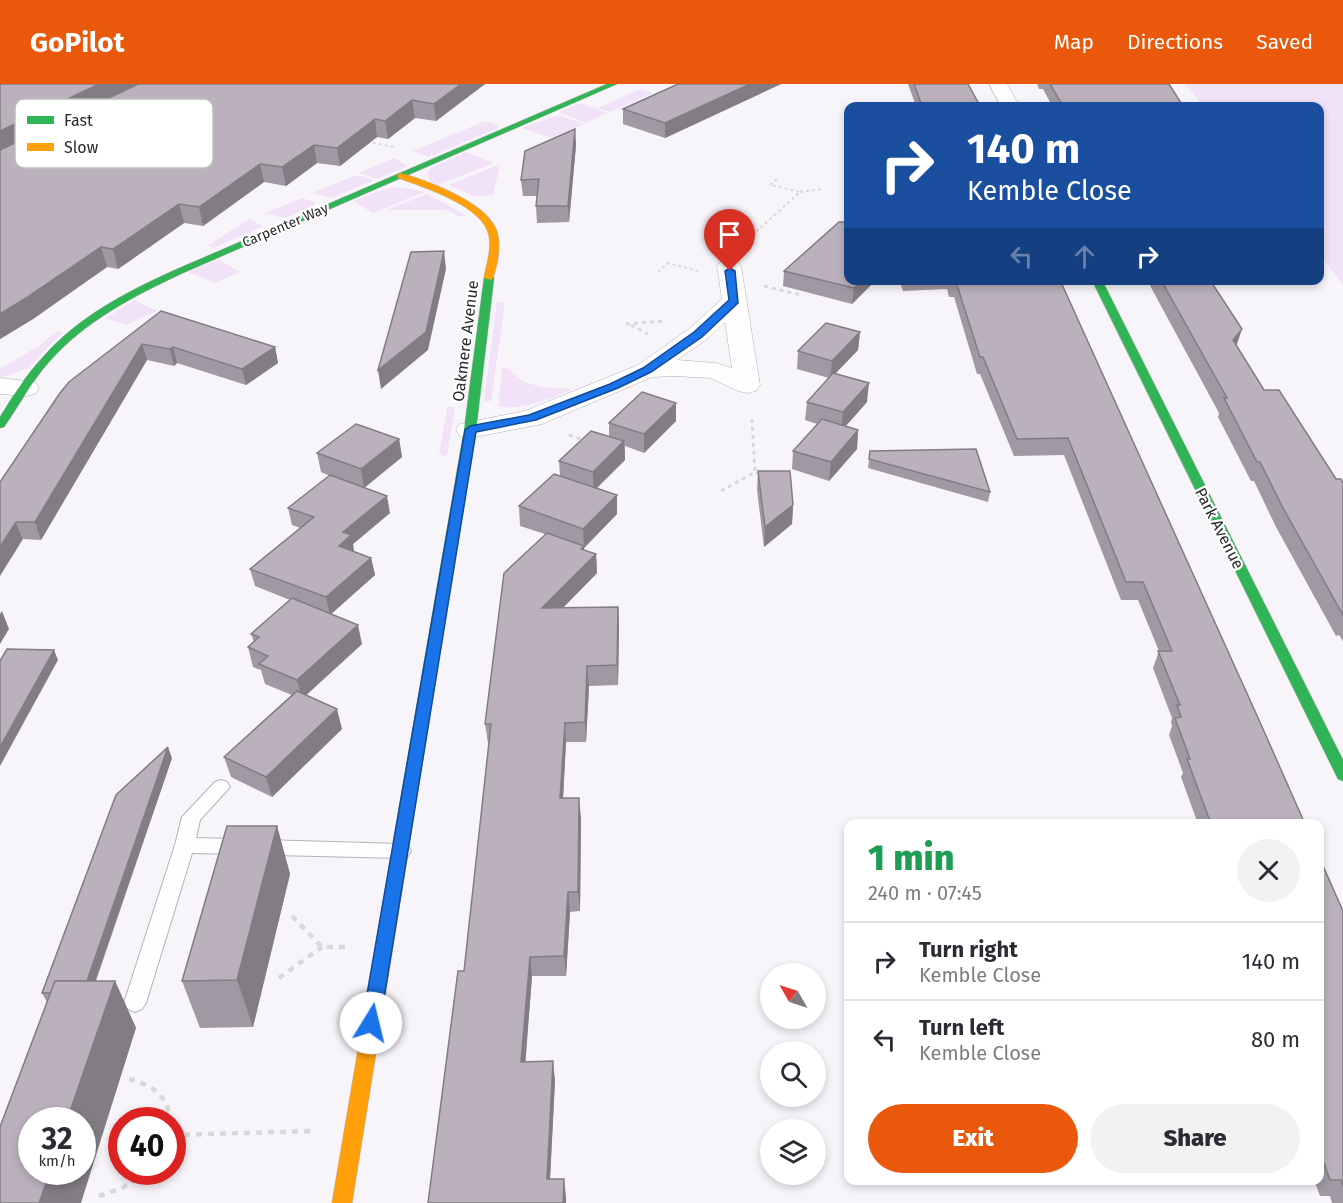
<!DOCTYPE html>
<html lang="en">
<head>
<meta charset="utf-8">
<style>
  body { margin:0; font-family:"Fira Sans",sans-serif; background:#f2f2f3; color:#2b2b33; height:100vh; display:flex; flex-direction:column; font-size:22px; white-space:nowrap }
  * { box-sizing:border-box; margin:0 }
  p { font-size:20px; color:#7c7c81 }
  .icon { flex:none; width:33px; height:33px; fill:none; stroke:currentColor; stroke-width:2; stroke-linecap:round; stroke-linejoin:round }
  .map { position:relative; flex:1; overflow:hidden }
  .details { position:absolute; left:844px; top:735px; width:480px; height:366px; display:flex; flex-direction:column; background:#fff; border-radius:12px; box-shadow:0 3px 9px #0003 }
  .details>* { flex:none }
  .hud { position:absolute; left:844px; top:18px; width:480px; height:183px; border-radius:12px; box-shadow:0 3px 9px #0003; background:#1a4fa0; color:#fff; overflow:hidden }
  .needle { width:39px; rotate:309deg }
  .tools { position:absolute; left:760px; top:879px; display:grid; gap:12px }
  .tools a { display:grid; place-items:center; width:66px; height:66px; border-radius:50%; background:#fff; box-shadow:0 3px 9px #0003; font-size:30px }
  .speed { position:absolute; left:18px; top:1023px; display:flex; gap:12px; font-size:30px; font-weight:700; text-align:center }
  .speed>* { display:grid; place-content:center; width:78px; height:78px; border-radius:50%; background:#fff; box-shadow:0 3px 9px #0003; line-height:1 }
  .speed small { font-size:15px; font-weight:400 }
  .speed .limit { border:9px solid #d22; background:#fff; color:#111 }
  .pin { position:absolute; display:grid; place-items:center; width:51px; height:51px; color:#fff; margin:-62px -26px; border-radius:50% 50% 50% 0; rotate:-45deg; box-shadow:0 0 6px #0007 }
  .pin .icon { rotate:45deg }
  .me { position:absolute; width:66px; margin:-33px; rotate:9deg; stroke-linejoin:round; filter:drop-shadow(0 0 4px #0008) }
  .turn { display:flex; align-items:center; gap:21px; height:126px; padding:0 24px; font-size:27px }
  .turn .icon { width:78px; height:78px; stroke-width:2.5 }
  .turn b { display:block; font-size:42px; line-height:51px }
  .lanes { display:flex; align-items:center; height:57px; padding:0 24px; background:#0003; justify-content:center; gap:30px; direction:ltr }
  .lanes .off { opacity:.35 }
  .round { display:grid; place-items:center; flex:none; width:63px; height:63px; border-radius:32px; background:#f2f2f3 }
  .headline { display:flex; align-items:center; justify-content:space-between; height:102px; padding:0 24px }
  h1 { font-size:36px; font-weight:800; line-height:45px; color:#1e9e55 }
  .cta { display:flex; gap:12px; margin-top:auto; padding:12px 24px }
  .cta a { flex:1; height:69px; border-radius:36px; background:#ea580c; color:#fff; font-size:24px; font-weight:800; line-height:69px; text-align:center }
  .cta a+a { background:#f2f2f3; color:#2b2b33 }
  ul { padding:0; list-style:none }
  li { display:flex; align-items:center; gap:18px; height:78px; padding:0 24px; border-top:2px solid #e1e1e2 }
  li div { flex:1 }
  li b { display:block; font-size:22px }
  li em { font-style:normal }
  header { display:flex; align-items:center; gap:36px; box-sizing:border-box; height:84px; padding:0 30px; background:#ea580c; color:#fff }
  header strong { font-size:28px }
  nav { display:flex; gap:33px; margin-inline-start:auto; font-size:21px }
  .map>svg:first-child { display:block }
</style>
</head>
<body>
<header>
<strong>GoPilot</strong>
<nav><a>Map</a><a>Directions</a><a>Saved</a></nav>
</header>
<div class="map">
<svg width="1343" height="1119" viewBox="0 0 1343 1119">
  <rect width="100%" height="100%" fill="#f8f5fa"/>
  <g fill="#f1e2f7">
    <path d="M 1185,0 L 1343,0 L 1343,201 L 1320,171 L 1320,22 L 1203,22 Z"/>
    <path d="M 641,5 L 653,9 L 610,28 L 598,24 Z"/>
    <path d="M 580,19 L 608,29 L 586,39 L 559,28 Z"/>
    <path d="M 558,31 L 584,40 L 551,54 L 522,44 Z"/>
    <path d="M 485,37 L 498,41 L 498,44 L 429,73 L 413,67 Z"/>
    <path d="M 466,68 L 494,79 L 438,101 L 430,98 L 427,89 L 431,84 Z"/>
    <path d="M 394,74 L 408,82 L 377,95 L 359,89 Z"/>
    <path d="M 500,80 L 493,111 L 476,113 L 449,101 Z"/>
    <path d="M 356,91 L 374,96 L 331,114 L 313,109 Z"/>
    <path d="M 402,103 L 424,108 L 373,129 L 353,117 L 388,104 Z"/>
    <path d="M 427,110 L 466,131 L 460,133 L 447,126 L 387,126 Z"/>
    <path d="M 302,114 L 314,118 L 315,121 L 285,134 L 265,129 Z"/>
    <path d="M 249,135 L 263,142 L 214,164 L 207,162 Z"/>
    <path d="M 218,175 L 240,188 L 215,199 L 188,188 Z"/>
    <path d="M 134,216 L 157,227 L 126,241 L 106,234 Z"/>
    <path d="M 497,218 L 505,219 L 491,317 L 484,317 Z"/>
    <path d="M 57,247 L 63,248 L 28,284 L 0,294 L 0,285 L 40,261 Z"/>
    <path d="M 502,284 L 507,284 L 524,298 L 542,303 L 572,305 C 555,314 516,328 498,322 Z"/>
    <path d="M 447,323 L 455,323 L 447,373 L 439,370 Z"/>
  </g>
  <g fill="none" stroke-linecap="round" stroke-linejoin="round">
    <defs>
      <path id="lane" d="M 221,696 L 227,698 L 230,703 L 200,736 L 196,754 L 401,760 L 408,762 L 411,767 L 408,772 L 401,774 L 192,769 L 146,919 L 142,925 L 135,928 L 128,925 L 124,919 L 175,761 L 182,733 L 215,698 Z"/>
      <g id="street">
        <path d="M 989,0 L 1007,0 L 1019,22 L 1001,22 Z"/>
        <path d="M 729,175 L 737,177 L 741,182 L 760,301 L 756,307 L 747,309 L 738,307 L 711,294 L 675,292 L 652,293 L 542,340 L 470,354 L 460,352 L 456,346 L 460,340 L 525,327 L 638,281 L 689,245 L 722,215 L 717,182 L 721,177 ZM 725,238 L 732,284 L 716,279 L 677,276 L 707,255 Z"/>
        <path d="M 0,294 L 35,298 L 39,304 L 35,310 L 26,312 L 0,310 Z"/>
      </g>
      <g id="fast">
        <path d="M 607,0 L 617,0 L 183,189 C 134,212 85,237 49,278 C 31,298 19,322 4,343 L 0,344 L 0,333 C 13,312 26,291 43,273 C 79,232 128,207 177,185 Z"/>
        <path d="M 489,191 L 494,194 L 476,346 L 417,712 L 414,716 L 404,716 L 401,712 L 464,346 L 484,194 Z"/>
        <path d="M 1092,196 L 1102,196 L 1343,676 L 1343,697 L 1338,695 L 1336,691 Z"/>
      </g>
      <g id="slow">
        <path d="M 401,89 C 428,97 480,116 494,141 C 503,155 498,182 492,196 L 484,194 C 486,181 492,165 489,152 C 484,122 423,103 398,94 L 398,90 Z"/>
        <path d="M 409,706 L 414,708 L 417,712 L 352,1119 L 332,1119 L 401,712 L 404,708 Z"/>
      </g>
    </defs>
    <use href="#lane" stroke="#b4b2b5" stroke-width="2"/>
    <use href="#street" stroke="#b4b2b5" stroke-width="1"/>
    <use href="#fast" stroke="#b4b2b5" stroke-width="1"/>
    <use href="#slow" stroke="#b4b2b5" stroke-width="1"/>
    <g stroke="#d9d8d9" stroke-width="2" stroke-dasharray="3 3" stroke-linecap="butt">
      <path d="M 367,58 L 395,63"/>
      <path d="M 800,108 L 823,105"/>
      <path d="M 748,162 L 748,155 L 800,108 L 770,101 L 779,93"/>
      <path d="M 658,188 L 668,179 L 698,187"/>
    </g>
    <g stroke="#d9d8d9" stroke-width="3" stroke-dasharray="4 4" stroke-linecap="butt">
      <path d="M 764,202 L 801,211"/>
      <path d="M 626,240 L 664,237"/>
      <path d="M 631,241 L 648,250"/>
      <path d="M 752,335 L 755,388"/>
      <path d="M 569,351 L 585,356"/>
      <path d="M 721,407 L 755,388 L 761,391"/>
    </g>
    <g stroke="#d9d8d9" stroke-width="4.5" stroke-dasharray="6 6" stroke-linecap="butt">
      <path d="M 292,832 L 322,863 L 345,863"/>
      <path d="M 279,894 L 322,863"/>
      <path d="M 129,995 C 152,1001 168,1011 170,1036"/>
      <path d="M 172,1051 L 311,1047"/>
      <path d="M 99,1112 L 122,1104 L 148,1088"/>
    </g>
    <use href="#lane" fill="#fefefe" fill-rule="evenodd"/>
    <use href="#street" fill="#fefefe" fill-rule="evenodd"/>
    <use href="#fast" fill="#30b455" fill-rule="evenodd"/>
    <use href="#slow" fill="#ff9f0a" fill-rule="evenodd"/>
  </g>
  <g fill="#a098a3">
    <path d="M 0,0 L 485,0 L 436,37 L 415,34 L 388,55 L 377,53 L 340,82 L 317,79 L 286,102 L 264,98 L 203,142 L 184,139 L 118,185 L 107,183 L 33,235 L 0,255 Z"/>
    <path d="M 678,0 L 781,0 L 665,54 L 623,40 L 623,25 Z"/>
    <path d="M 908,0 L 968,0 L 980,22 L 916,22 Z"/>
    <path d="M 1037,0 L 1169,0 L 1183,22 L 1052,22 L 1043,5 L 1039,5 Z"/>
    <path d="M 575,45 L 576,61 L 569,138 L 537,139 L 536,122 L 537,112 L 523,112 L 521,96 Z"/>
    <path d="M 784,187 L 876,196 L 852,220 L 783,202 Z"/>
    <path d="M 899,196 L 1060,196 L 1305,740 L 1198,740 L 1181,693 L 1183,689 L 1169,651 L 1172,642 L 1171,638 L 1172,634 L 1153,584 L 1159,567 L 1138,516 L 1121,516 L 1064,371 L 1014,372 L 980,290 L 977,290 L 954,213 L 949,213 L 947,205 L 903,207 Z"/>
    <path d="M 1147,196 L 1265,196 L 1264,198 L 1211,199 L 1237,262 L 1264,306 L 1336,395 L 1343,399 L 1343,557 L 1339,551 L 1336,552 L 1276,443 L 1254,397 L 1251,397 L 1218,333 L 1219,329 Z"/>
    <path d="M 161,227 L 275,263 L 278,279 L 246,301 L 177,279 L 174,282 L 147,276 L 41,456 L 23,455 L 0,398 Z"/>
    <path d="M 860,248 L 858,266 L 835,290 L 867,318 L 846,342 L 858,346 L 857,365 L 829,397 L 792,385 L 793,367 L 817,340 L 805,336 L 807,318 L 829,294 L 797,285 L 798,267 Z"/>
    <path d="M 676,319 L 676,337 L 644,369 L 625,362 L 625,376 L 596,404 L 617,411 L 617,430 L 584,464 L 584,466 L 596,470 L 597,489 L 563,524 L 618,523 L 619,543 L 618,601 L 589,602 L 586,658 L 566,658 L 563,714 L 581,734 L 580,827 L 570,828 L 566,892 L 532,892 L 525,978 L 555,996 L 550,1095 L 566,1113 L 566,1119 L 428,1119 L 464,887 L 489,659 L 488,659 L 485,640 L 545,450 L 520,442 L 519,422 L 560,392 L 559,377 L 609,353 L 609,339 Z"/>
    <path d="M 399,355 L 402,373 L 364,404 L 390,429 L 353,460 L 354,467 L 371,474 L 375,491 L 331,530 L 362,560 L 306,611 L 342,645 L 272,713 L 231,693 L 224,673 L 292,611 L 265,600 L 261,586 L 253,583 L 248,563 L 254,558 L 251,550 L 290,516 L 255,502 L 250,485 L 300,444 L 292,441 L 288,424 L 330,392 L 321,388 L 317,369 Z"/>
    <path d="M 870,367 L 990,408 L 988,418 L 868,384 Z"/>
    <path d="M 758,387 L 793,421 L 792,440 L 764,463 L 757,406 Z"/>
    <path d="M 172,674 L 96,897 L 115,897 L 136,944 L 47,918 L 42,909 Z"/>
    <path d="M 277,742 L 290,790 L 253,943 L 200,944 L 182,897 Z"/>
    <path d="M 1320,775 L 1343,827 L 1343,1119 L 1332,1119 L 1330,1112 L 1320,1112 L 1314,1096 L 1320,1096 Z"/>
  </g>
  <g fill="#827c84">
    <path d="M 99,0 L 139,0 L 0,68 L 0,47 Z"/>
    <path d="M 461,0 L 485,0 L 436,37 L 434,20 Z"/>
    <path d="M 750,0 L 781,0 L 665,54 L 665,39 Z"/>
    <path d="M 412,16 L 415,34 L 388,55 L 385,37 Z"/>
    <path d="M 375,35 L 377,53 L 340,82 L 337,64 Z"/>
    <path d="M 575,45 L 576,61 L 569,138 L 568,122 Z"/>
    <path d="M 314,61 L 317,79 L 286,102 L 282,83 Z"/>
    <path d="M 260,80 L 264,98 L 203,142 L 199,123 Z"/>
    <path d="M 179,120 L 184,139 L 118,185 L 113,165 Z"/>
    <path d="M 101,163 L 107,183 L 33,235 L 0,255 L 0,230 Z"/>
    <path d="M 444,167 L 446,185 L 428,266 L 381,305 L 378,286 Z"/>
    <path d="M 862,196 L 876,196 L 852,220 L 854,204 Z"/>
    <path d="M 1242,245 L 1236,263 L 1233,256 Z"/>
    <path d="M 860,248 L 858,266 L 830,295 L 832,277 Z"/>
    <path d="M 142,260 L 147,276 L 41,456 L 35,438 Z"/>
    <path d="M 173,263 L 177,279 L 174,282 L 170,265 Z"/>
    <path d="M 275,263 L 278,279 L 246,301 L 242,285 Z"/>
    <path d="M 869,299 L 867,318 L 841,347 L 843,328 Z"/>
    <path d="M 676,319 L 676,337 L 644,369 L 644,350 Z"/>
    <path d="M 858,346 L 857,365 L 829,397 L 831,378 Z"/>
    <path d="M 399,355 L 402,373 L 364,404 L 361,385 Z"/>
    <path d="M 624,357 L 625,376 L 594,407 L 593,388 Z"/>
    <path d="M 617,411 L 617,430 L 584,464 L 585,481 L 596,470 L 597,489 L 543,544 L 542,524 L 581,465 L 584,462 L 583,445 Z"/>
    <path d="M 387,412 L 390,429 L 353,460 L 354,469 L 339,462 L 343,448 Z"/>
    <path d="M 793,421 L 792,440 L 764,463 L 765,443 Z"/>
    <path d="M 16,438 L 23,455 L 0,492 L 0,463 Z"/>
    <path d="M 371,474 L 375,491 L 330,531 L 326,513 Z"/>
    <path d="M 618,523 L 619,543 L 618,601 L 617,581 Z"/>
    <path d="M 2,527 L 9,545 L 0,560 L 0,530 Z"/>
    <path d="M 358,541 L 362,560 L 302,615 L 297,596 Z"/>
    <path d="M 54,566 L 58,576 L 0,682 L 0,663 Z"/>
    <path d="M 587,582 L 589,602 L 586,658 L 585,638 Z"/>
    <path d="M 337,625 L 342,645 L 272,713 L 266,693 Z"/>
    <path d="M 565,639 L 566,658 L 562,734 L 560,714 Z"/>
    <path d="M 168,663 L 172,674 L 88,918 L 84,908 Z"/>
    <path d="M 579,714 L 581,734 L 580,827 L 578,808 Z"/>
    <path d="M 277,742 L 290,790 L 253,943 L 237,896 Z"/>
    <path d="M 568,808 L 570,828 L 566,892 L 564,872 Z"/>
    <path d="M 530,873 L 532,892 L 524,997 L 521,978 Z"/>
    <path d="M 115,897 L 136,944 L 81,1119 L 39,1119 L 50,1088 L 82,1088 L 82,1036 L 67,1036 Z"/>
    <path d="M 553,977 L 555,996 L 549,1114 L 547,1095 Z"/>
    <path d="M 564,1095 L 566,1113 L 566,1119 L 563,1119 Z"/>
  </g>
  <g fill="#bab1bd" stroke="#827c84" stroke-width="1.5">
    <path d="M 0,0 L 99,0 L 0,47 Z"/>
    <path d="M 138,0 L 461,0 L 434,20 L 412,16 L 385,37 L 375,35 L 337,64 L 314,61 L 282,83 L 260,80 L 199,123 L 179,120 L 113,165 L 101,163 L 26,214 L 0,230 L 0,66 Z"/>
    <path d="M 678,0 L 750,0 L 665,39 L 623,25 Z"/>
    <path d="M 914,0 L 968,0 L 980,22 L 922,22 Z"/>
    <path d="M 1050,0 L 1169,0 L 1183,22 L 1063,22 Z"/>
    <path d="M 575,45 L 568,122 L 536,122 L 539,95 L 521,96 L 525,67 Z"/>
    <path d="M 839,138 L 849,138 L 849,196 L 862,196 L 854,204 L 784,187 Z"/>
    <path d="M 444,167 L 426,248 L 378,286 L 411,168 Z"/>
    <path d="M 951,196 L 1060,196 L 1259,636 L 1305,740 L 1211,740 L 1187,675 L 1190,675 L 1175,634 L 1181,633 L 1177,621 L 1180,621 L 1158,567 L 1172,567 L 1143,498 L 1126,498 L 1068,354 L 1017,355 L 983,273 L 980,273 L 956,198 L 952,198 Z"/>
    <path d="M 1161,196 L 1210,196 L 1242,245 L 1233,256 L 1264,306 L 1279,306 L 1336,395 L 1341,395 L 1343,399 L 1343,531 L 1283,424 L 1260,378 L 1257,378 L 1224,314 L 1227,314 Z"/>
    <path d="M 161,227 L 275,263 L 242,285 L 173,263 L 170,265 L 142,260 L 35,438 L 16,438 L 0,463 L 0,398 L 60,309 L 69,298 Z"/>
    <path d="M 826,239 L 860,248 L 832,277 L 798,267 Z"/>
    <path d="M 833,289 L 869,299 L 843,328 L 807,318 Z"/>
    <path d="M 642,308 L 676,319 L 644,350 L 609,339 Z"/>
    <path d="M 822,335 L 858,346 L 831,378 L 793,367 Z"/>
    <path d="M 356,340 L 399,355 L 361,385 L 317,369 Z"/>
    <path d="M 591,347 L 624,357 L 593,388 L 559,377 Z"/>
    <path d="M 976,365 L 990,408 L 869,375 L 870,367 Z"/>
    <path d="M 758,387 L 790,387 L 793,421 L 765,443 Z"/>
    <path d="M 554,390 L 617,411 L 583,445 L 519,422 Z"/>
    <path d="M 330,391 L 387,412 L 343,448 L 351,451 L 339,462 L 371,474 L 326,513 L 250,485 L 314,433 L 288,424 Z"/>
    <path d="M 547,449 L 584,462 L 581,465 L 596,470 L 542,524 L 618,523 L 617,581 L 587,582 L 585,638 L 565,639 L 560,714 L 579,714 L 578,808 L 568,808 L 564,872 L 530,873 L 521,978 L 553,977 L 547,1095 L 564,1095 L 563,1119 L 428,1119 L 458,887 L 464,887 L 491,640 L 485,640 L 504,489 Z"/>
    <path d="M 292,514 L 358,541 L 297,596 L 259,580 L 268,572 L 248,563 L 259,553 L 251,550 Z"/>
    <path d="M 7,565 L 54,566 L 0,663 L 0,577 Z"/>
    <path d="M 297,607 L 337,625 L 266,693 L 224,673 Z"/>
    <path d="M 168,663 L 87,897 L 55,897 L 51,909 L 42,909 L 116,711 Z"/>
    <path d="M 227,742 L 277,742 L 237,896 L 182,897 Z"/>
    <path d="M 1320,775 L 1343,827 L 1343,1102 L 1341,1096 L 1330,1096 L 1320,1068 Z"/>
    <path d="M 55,897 L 115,897 L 67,1036 L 32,1036 L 32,1088 L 50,1088 L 39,1119 L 0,1119 L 0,1043 Z"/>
  </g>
  <path fill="#1a73e8" stroke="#114b97" stroke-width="1.5" d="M 730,184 L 735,187 L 738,219 L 702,253 L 651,288 L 618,304 L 536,336 L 476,348 L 380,939 L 378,945 L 371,947 L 365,945 L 362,939 L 465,346 L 470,342 L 529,331 L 610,300 L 643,284 L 694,248 L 729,216 L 725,187 Z"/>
  <g text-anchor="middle" stroke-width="4.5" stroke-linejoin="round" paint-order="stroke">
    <g font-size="14" fill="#2a282b" stroke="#fff">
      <text transform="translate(285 141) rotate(-23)" y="5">Carpenter Way</text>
    </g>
    <g font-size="16" fill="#2a282b" stroke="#fff">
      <text transform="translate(465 257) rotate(-83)" y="6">Oakmere Avenue</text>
      <text transform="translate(1220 444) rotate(63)" y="6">Park Avenue</text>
    </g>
  </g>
  <rect x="15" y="15" width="198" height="69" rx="9" fill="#fff" stroke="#bfbebf" stroke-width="1.5"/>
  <rect x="27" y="32" width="27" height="8" fill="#30b455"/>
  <rect x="27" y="59" width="27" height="8" fill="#ff9f0a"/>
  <g font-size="16" fill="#2a282b">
    <text x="64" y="42">Fast</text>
    <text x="64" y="69">Slow</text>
  </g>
</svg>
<div class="tools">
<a><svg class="needle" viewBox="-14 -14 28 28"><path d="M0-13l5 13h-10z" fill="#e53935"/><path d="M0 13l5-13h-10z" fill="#7c7c81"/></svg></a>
<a><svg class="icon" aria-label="search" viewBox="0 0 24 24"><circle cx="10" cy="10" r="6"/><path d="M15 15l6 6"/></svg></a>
<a><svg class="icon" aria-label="layers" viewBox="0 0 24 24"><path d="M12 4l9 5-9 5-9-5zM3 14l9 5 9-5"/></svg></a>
</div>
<div class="speed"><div>32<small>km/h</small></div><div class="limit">40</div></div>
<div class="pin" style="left:730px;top:187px;background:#d93025"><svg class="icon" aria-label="arrive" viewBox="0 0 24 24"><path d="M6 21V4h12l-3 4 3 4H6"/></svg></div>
<svg class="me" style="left:371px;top:939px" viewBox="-20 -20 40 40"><circle r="19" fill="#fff"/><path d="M0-13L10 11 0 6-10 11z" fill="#1a73e8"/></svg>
<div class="hud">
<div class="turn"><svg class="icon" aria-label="right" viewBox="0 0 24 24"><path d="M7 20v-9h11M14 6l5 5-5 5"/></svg><div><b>140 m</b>Kemble Close</div></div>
<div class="lanes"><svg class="icon off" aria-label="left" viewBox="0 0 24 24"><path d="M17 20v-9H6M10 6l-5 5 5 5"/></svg><svg class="icon off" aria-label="ahead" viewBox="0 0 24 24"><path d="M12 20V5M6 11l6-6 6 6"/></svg><svg class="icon" aria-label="right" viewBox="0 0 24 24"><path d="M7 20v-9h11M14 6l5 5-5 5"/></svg></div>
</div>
<section class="details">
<div class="headline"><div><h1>1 min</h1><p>240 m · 07:45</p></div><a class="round"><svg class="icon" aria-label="close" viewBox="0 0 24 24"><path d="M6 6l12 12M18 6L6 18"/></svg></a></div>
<ul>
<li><svg class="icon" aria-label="right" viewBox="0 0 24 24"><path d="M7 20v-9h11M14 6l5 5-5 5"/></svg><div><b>Turn right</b><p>Kemble Close</p></div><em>140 m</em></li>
<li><svg class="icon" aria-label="left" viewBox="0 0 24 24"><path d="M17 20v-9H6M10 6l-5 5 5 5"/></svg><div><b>Turn left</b><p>Kemble Close</p></div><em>80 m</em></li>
</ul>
<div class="cta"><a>Exit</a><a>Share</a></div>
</section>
</div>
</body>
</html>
